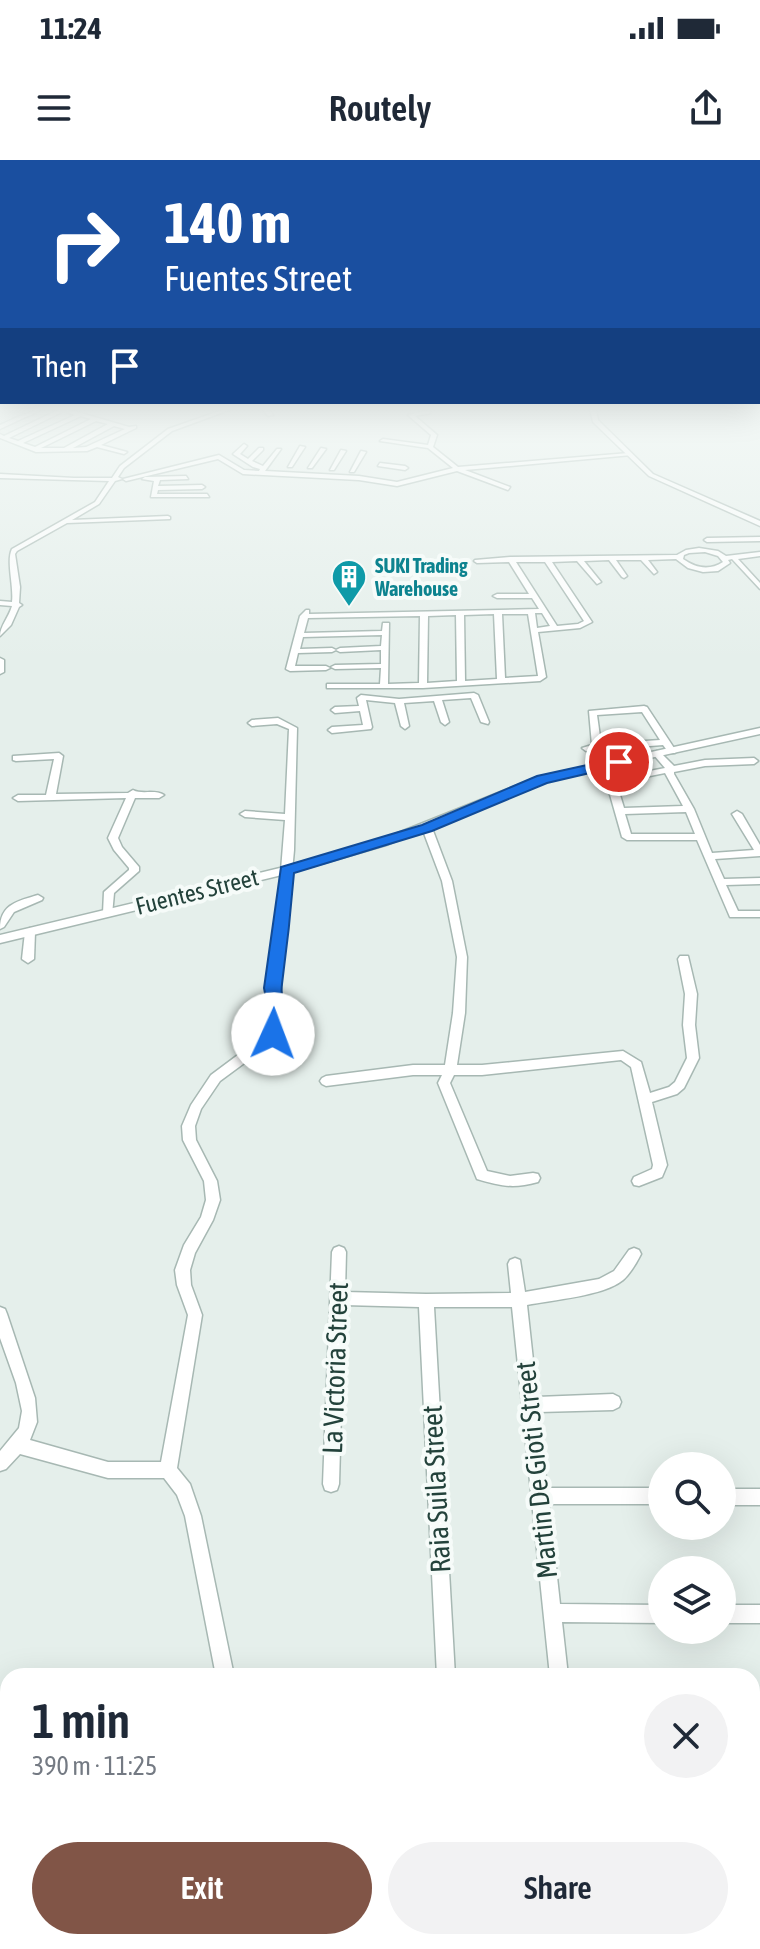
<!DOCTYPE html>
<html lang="en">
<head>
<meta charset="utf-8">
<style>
  body { margin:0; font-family:"Asap Condensed",sans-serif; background:#f2f2f3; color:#1f2937; height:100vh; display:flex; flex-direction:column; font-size:30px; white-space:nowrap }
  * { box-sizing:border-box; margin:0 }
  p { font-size:26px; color:#747a83 }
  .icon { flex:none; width:44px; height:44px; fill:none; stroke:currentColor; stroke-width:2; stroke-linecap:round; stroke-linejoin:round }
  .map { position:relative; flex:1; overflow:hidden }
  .details { position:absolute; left:0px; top:1508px; width:760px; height:282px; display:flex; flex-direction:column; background:#fff; border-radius:24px 24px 0 0; box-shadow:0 8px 32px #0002 }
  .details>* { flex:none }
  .banner { position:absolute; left:0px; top:0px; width:760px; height:244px; box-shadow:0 8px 32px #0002; background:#1a4fa0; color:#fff; overflow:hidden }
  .tools { position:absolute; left:648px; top:1292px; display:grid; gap:16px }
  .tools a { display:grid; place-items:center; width:88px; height:88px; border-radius:50%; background:#fff; box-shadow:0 8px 32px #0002; font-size:40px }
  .pin { position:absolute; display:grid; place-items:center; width:68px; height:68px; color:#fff; margin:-34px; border:4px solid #fff; border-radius:50%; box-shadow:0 2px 8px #0007 }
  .me { position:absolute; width:88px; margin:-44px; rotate:2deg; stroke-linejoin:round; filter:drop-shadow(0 0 6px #0008) }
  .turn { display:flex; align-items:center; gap:28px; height:168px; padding:0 32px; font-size:36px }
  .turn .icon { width:104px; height:104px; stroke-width:2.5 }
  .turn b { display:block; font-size:56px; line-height:68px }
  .then { display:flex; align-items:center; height:76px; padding:0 32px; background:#0003; gap:16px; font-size:30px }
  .round { display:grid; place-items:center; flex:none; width:84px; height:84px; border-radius:42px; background:#f2f2f3 }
  .overview { display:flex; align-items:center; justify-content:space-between; height:136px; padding:0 32px }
  h1 { font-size:48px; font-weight:600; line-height:60px }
  .button { display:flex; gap:16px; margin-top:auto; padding:16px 32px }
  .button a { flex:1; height:92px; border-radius:48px; background:#815547; color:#fff; font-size:32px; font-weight:600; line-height:92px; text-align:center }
  .button a+a { background:#f2f2f3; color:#1f2937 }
  .status { display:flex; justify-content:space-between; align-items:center; height:56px; padding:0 40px; background:#fff; direction:ltr }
  .status svg { height:22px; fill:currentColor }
  header { display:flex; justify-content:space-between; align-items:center; height:104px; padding:0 32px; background:#fff; font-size:36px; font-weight:600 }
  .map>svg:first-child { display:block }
</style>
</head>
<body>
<div class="status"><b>11:24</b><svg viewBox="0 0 49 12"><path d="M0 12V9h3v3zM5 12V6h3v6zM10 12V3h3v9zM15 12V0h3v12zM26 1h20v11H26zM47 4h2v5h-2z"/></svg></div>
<header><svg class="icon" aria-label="menu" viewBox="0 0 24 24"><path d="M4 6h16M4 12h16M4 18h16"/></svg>Routely<svg class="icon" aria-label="share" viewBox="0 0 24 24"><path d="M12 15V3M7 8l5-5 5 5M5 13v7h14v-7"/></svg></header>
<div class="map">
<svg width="760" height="1789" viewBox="0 0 760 1789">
  <rect width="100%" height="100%" fill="#e5efeb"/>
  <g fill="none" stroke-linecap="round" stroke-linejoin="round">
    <defs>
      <g id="minor">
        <path d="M 36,249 L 43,249 L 0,269 L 0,265 Z"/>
        <path d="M 60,249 L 67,249 L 129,267 L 136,266 L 136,268 L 101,285 L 127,292 L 124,294 L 97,287 L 87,291 L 36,292 L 0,278 L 0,274 L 4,276 ZM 64,251 L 75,255 L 18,281 L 9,278 ZM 81,256 L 91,259 L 35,287 L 23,283 ZM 96,261 L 108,264 L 64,288 L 41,288 ZM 114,266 L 125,269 L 86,287 L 73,288 Z"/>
        <path d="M 225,249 L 232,249 L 172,271 L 124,308 L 118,317 L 122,319 L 115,321 L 99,344 L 72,360 L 168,356 L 170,357 L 170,359 L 67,363 L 17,391 L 15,394 L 20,427 L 19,443 L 22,445 L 19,447 L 11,465 L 0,476 C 0,466 9,457 12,446 L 0,445 L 0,441 L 12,442 C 14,426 6,401 12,389 L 95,342 L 109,321 L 0,318 L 0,314 L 74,318 L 112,318 L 120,306 L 168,269 Z"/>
        <path d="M 262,249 L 268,249 L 273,255 L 268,256 Z"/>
        <path d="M 429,250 L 431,253 L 415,256 L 437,275 L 433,287 L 458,307 L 629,293 L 632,295 L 465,310 L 510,327 L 508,330 L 457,311 L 397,326 L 359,320 L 243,314 L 218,299 L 126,321 L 123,319 L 219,295 L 244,310 L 259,311 L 260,309 L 253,307 L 233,294 L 244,284 L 247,286 L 240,294 L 248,299 L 259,288 L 263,288 L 263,290 L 252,301 L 263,306 L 277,289 L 281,289 L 265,311 L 359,316 L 397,322 L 453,308 L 428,288 L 380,281 L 383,279 L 428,285 L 431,275 L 408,255 Z"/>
        <path d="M 300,286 L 305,287 L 292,307 L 288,307 Z"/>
        <path d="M 321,288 L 326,289 L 312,308 L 308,308 Z"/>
        <path d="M 341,290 L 346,291 L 334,310 L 330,310 Z"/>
        <path d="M 361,291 L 366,292 L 354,312 L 350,312 Z"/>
        <path d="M 380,303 L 405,306 L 408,308 L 405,310 L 378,306 Z"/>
        <path d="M 186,316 L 188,319 L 160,320 L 158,326 L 202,325 L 205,327 L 202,329 L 158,330 L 157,334 L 207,334 L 209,337 L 151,337 L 154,321 L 142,319 L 145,317 Z"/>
        <path d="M 760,377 L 760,381 L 707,382 L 704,380 L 707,378 Z"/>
        <path d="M 699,388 L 718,391 L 726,396 L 760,392 L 760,396 L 738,399 L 760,423 L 760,429 L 732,399 L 728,400 L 730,403 L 718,411 L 703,412 L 688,408 L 676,399 L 648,400 L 657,412 L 654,414 L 641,400 L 616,400 L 627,416 L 624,418 L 622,417 L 609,400 L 584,401 L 601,422 L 597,424 L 577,401 L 552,402 L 592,462 L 580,468 L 538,472 L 546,517 L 540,521 L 423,528 L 327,528 L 327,524 L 380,524 L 381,508 L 335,509 L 331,507 L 335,505 L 381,504 L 381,490 L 340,492 L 336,490 L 340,488 L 381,486 L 382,475 L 303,477 L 300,489 L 332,488 L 336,490 L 332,492 L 298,493 L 295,506 L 326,506 L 330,508 L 326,510 L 290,511 L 286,509 L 300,456 L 306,450 L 309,450 L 309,454 L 539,449 L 532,438 L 497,438 L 493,436 L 497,434 L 529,434 L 509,402 L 477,403 L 474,401 L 475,400 L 510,397 L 677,395 L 686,390 ZM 705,392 L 718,396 L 723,402 C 709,411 696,408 683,399 L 684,395 L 689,393 ZM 516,402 L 545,402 L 584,461 L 578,464 L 557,466 ZM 535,453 L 542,453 L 550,466 L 537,468 ZM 494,454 L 497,519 L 465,521 L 464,455 ZM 502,454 L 528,454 L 538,516 L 505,518 ZM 456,455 L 457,521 L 427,523 L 428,456 ZM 420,456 L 419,523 L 388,524 L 389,463 L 383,463 L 382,471 L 304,473 L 308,458 Z"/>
        <path d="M 0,498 L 4,500 L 4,512 L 0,514 Z"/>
        <path d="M 474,533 L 478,535 L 489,562 L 488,564 L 481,562 L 471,538 L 442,540 L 449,562 L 445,565 L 441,562 L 434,541 L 404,543 L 409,566 L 405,569 L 401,566 L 395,543 L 366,540 L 372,567 L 371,569 L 332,573 L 328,570 L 332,567 L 363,565 L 360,551 L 335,553 L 331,550 L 335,547 L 359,546 L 357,538 L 361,535 L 399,539 Z"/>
        <path d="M 644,546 L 647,547 L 676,591 L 675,593 L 669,593 L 663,585 L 586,591 L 582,588 L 592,585 L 589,551 ZM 642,552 L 660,580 L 601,584 L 597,555 Z"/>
        <path d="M 278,558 L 297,568 L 294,690 L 284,798 L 279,828 L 284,860 L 266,887 L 220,921 L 201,949 L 195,966 L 196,980 L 217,1021 L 220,1040 L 213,1060 L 195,1093 L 190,1110 L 191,1125 L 202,1155 L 177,1308 L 190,1324 L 201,1356 L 234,1516 L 216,1516 L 185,1356 L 177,1335 L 164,1318 L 108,1318 L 20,1294 L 6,1309 L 0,1311 L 0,1291 L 19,1268 L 22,1251 L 16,1223 L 0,1178 L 0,1147 L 5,1149 L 7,1154 L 35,1238 L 37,1262 L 30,1280 L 108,1302 L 161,1302 L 188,1155 L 177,1125 L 175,1110 L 184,1085 L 201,1057 L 206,1040 L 204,1021 L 183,980 L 182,966 L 191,945 L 211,915 L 258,880 L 272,860 L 267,828 L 274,798 L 285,660 L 245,657 L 240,654 L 245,651 L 285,654 L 289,569 L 277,564 L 252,566 L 248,563 L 252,560 Z"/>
        <path d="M 657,591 L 660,592 L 674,606 L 705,600 L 754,598 L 758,601 L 754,604 L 705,606 L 674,612 L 674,614 L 694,649 L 712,693 L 754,690 L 732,654 L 737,651 L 742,654 L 760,685 L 760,696 L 715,699 L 724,719 L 760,718 L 760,724 L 726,725 L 738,751 L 760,751 L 760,757 L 730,757 L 697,680 L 627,680 L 622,677 L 607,624 L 619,617 L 665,608 L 653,594 ZM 665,613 L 683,646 L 624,648 L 617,625 L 625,621 ZM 686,652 L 695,674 L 631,674 L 625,654 Z"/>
        <path d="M 59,593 L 63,596 L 56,634 L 128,633 L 133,630 C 142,635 155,629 164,635 L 159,638 L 135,638 L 118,678 L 122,687 L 139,707 L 139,711 L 114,733 L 112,755 L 104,755 L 103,753 L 104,732 L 129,710 L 129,708 L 114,690 L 108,678 L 126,638 L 18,641 L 13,638 L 18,635 L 46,635 L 54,599 L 16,601 L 13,600 L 13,596 Z"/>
        <path d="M 427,665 L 432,668 L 452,721 L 467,797 L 465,853 L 457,905 L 482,905 L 623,891 L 641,902 L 650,933 L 669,927 L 675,922 L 687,898 L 683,865 L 685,834 L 678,799 L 680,796 L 688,796 L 697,834 L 695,865 L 699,898 L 684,928 L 677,934 L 652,942 L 667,1005 L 662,1017 L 639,1026 L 634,1025 L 632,1021 L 634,1017 L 652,1009 L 653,1005 L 631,907 L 621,900 L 482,915 L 454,915 L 450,923 L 487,1011 L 510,1016 L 533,1013 L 538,1014 L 540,1018 L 538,1022 C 513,1029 501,1026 477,1019 L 438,923 L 442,915 L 413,915 L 326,926 L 322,924 L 320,921 L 322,918 L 326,916 L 413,905 L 445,905 L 453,853 L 457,797 L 442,721 L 422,668 Z"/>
        <path d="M 38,735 L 43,738 L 42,740 L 14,752 L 4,767 L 0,769 C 0,744 18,741 38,735 Z"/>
        <path d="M 30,768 L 35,772 L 34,799 L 28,803 L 22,799 L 25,772 Z"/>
        <path d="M 339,1086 L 344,1088 L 346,1092 L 345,1132 L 426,1134 L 511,1133 L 508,1104 L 510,1100 L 515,1098 L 520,1100 L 525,1132 L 599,1119 L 614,1111 L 629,1090 L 634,1088 L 639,1090 L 641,1094 C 637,1102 630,1114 623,1120 C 604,1136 552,1140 527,1145 L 537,1237 L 613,1234 L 619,1237 L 621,1242 L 619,1247 L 613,1250 L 539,1252 L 547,1328 L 662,1328 L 662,1344 L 549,1344 L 560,1444 L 662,1445 L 662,1463 L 562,1462 L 568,1516 L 550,1516 L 512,1147 L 434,1147 L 455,1516 L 437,1516 L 419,1147 L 344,1145 L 339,1324 L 337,1330 L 331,1332 L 325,1330 L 323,1324 L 332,1092 L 334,1088 Z"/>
        <rect x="722" y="1329" width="38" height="16"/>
        <rect x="722" y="1445" width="38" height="18"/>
        <rect x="752" y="1589" width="8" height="20"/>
        <rect x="752" y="1749" width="8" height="22"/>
      </g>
      <g id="tertiary">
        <path d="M 590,249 L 596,249 L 598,260 L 653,314 L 760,361 L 760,366 L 649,316 L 593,262 Z"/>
        <path d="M 760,568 L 760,574 L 545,621 L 386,685 L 286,714 L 0,783 L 0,775 L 284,707 L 378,681 L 538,617 Z"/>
      </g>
    </defs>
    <use href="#minor" stroke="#a7b8b3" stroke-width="3"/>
    <use href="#tertiary" stroke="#a7b8b3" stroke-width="3"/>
    <use href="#minor" fill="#fff" fill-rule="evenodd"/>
    <use href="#tertiary" fill="#fff" fill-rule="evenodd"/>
  </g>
  <linearGradient id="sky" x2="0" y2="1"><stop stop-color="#83bbe0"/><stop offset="0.5" stop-color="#f3f8f6"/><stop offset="1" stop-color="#f3f8f6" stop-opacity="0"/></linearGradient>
  <rect width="760" height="499" fill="url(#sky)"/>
  <path fill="#1a73e8" stroke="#114b97" stroke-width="2" d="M 619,598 L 626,602 L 624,605 L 547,623 L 432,671 L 294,713 C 291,750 287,787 282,824 C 279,847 292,855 279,878 L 266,878 L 264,874 L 270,860 L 264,828 L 281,707 L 422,665 L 537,616 Z"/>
  <defs>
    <symbol id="building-pin" viewBox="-11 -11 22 30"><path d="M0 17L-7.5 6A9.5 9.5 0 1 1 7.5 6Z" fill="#0f9aa8" stroke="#f6fbf9"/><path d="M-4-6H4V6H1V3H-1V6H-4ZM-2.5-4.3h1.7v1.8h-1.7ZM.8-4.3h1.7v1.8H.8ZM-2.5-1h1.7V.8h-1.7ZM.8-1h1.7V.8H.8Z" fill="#fff"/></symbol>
  </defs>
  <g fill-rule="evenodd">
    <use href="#building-pin" x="329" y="397" width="40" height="54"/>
  </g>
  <g text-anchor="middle" stroke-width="8" stroke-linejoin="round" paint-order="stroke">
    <g font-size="20" font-weight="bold" fill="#0d838f" stroke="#f6fbf9" text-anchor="start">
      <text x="375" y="413">SUKI Trading<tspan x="375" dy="23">Warehouse</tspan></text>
    </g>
    <g font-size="24" fill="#23423b" stroke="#f6fbf9">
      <text transform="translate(197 732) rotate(-14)" y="8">Fuentes Street</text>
    </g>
    <g font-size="28" fill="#23423b" stroke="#f6fbf9">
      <text transform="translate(335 1208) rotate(-88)" y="10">La Victoria Street</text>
      <text transform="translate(536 1310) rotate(-96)" y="10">Martin De Gioti Street</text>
      <text transform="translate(436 1329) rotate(-93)" y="10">Raia Suila Street</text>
    </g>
  </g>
</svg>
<div class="tools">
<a><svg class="icon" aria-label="search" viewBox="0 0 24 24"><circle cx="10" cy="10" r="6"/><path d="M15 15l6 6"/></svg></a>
<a><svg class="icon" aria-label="layers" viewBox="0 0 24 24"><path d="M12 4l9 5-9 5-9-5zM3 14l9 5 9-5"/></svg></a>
</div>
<div class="pin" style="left:619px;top:602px;background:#d93025"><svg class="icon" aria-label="arrive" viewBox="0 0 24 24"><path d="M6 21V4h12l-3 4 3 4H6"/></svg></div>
<svg class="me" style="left:273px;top:874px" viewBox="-20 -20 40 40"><circle r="19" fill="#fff"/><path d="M0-13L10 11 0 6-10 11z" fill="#1a73e8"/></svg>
<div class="banner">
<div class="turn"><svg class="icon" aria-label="right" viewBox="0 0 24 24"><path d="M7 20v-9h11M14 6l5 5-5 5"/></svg><div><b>140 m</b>Fuentes Street</div></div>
<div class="then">Then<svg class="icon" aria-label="arrive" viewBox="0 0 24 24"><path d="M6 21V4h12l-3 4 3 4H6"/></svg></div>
</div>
<section class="details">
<div class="overview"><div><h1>1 min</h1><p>390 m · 11:25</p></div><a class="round"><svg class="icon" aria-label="close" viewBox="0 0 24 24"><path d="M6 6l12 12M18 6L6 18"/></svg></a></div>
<div class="button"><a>Exit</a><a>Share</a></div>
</section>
</div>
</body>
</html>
